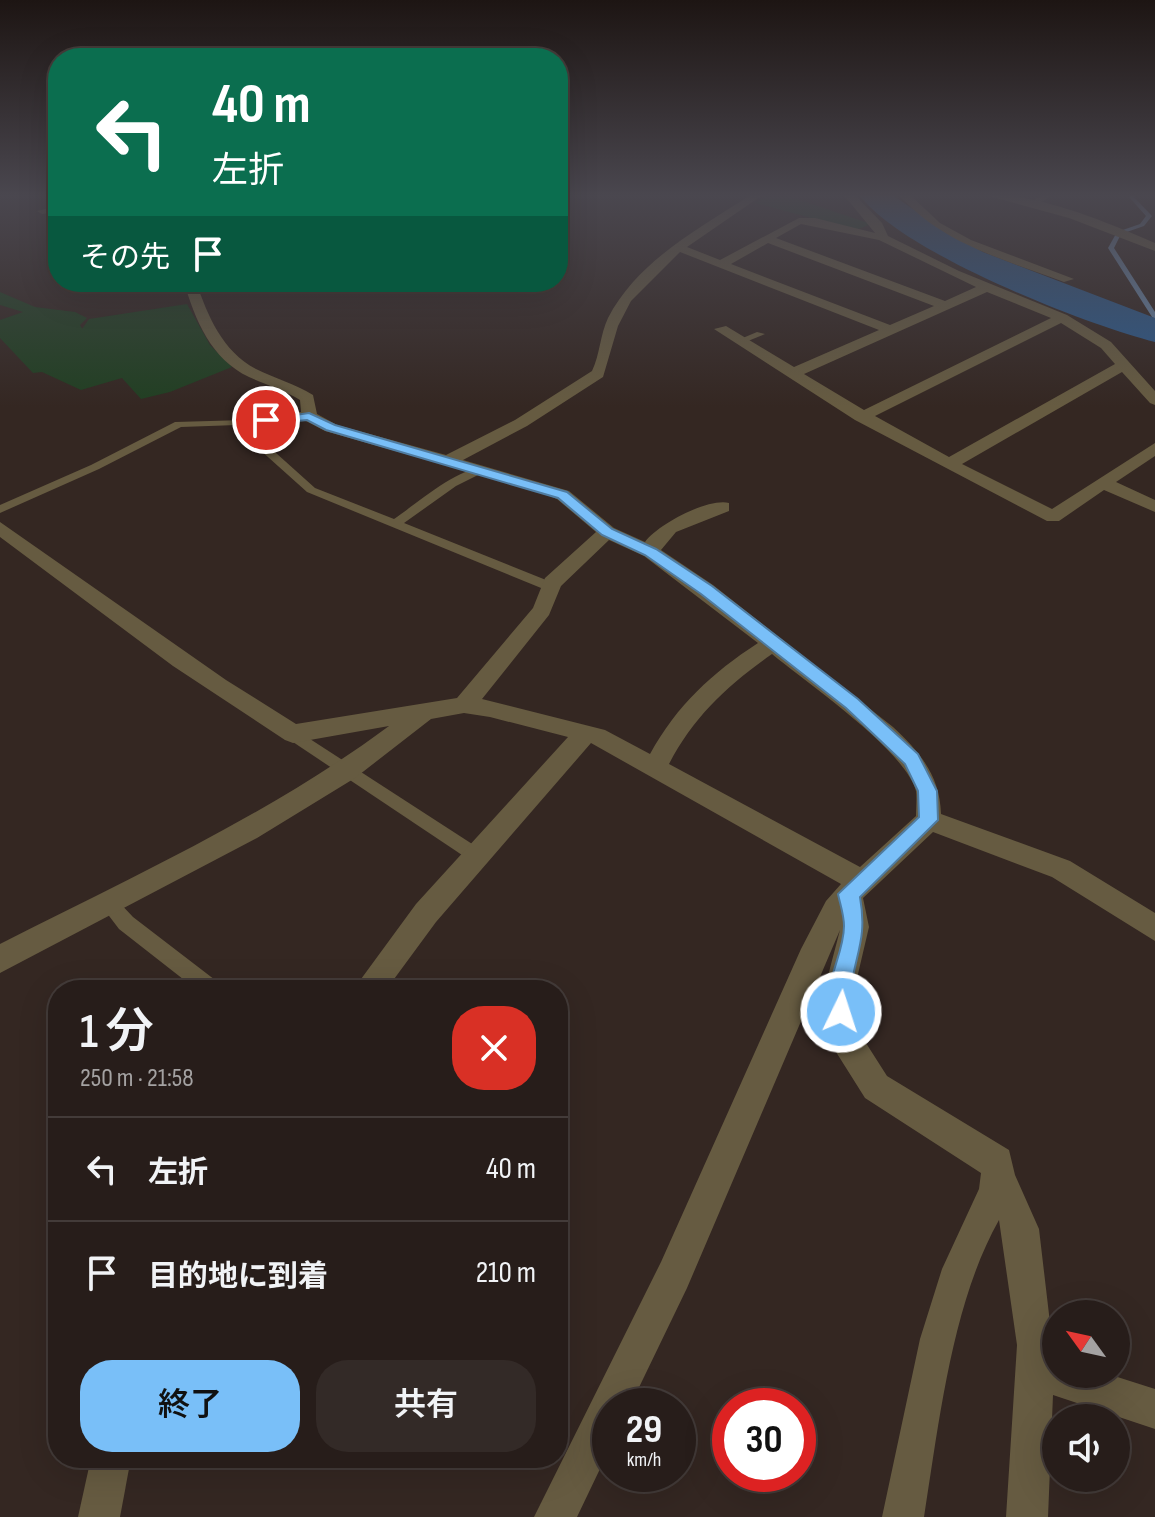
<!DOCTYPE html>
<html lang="ja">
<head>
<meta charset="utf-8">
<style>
  body { margin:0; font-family:"Sofia Sans Condensed","Noto Sans JP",sans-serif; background:#332a27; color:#f1f3f6; height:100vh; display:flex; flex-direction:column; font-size:30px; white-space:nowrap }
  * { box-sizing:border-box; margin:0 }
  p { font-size:26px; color:#a4a2a2 }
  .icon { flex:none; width:44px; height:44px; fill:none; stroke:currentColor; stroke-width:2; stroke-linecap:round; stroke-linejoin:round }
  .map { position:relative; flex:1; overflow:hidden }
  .drawer { position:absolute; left:48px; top:980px; width:520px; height:488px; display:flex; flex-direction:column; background:#271d1a; border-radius:32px; box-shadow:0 8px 32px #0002,0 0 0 2px #433b39 }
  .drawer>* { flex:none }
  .top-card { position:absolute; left:48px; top:48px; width:520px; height:244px; border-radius:32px; box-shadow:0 8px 32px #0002,0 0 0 2px #433b39; background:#0b6e4f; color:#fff; overflow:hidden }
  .needle { width:52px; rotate:303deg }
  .tools { position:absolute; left:1042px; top:1300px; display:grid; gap:16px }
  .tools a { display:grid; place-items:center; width:88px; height:88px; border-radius:50%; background:#271d1a; box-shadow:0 8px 32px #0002,0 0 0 2px #433b39; font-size:40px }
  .speed { position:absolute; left:592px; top:1388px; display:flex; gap:16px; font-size:40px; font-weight:700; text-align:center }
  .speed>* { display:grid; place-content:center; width:104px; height:104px; border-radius:50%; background:#271d1a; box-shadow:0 8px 32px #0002,0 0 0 2px #433b39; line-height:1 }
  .speed small { font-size:20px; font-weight:400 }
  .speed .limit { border:12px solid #d22; background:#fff; color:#111 }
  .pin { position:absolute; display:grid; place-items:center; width:68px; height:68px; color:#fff; margin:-34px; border:4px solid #fff; border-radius:50%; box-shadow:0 2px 8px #0007 }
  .me { position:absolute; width:88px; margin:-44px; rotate:4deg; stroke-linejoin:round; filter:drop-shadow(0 0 6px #0008) }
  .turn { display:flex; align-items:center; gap:28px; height:168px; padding:0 32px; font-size:36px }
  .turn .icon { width:104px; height:104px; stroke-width:2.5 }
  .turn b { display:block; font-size:56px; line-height:68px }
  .then { display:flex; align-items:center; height:76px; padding:0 32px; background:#0003; gap:16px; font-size:30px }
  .round { display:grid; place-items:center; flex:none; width:84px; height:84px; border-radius:32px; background:#332a27 }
  .headline { display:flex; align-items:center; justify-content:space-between; height:136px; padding:0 32px }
  h1 { font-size:48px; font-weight:600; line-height:60px }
  .primary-button { display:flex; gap:16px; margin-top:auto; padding:16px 32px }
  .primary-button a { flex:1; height:92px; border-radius:32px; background:#79bff8; color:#111; font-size:32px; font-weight:600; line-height:92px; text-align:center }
  .primary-button a+a { background:#332a27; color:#f1f3f6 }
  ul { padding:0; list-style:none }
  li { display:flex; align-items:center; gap:24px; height:104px; padding:0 32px; border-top:2px solid #433b39 }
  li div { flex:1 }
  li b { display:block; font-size:30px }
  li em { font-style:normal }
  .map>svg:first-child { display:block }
</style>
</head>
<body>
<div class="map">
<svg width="1155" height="1517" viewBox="0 0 1155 1517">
  <rect width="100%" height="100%" fill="#342722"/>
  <g fill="#213f22">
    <path d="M 768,194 L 782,194 L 871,224 L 856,230 L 755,203 Z"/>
    <path d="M 0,292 L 35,307 L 75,312 L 87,318 L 80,325 L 93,347 L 82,329 L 89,319 L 187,304 L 210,345 L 232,367 L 170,392 L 141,399 L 122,378 L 81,390 L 42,372 L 33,373 L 0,338 L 0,320 L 23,312 L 0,305 Z"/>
  </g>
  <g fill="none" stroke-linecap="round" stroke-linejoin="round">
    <path fill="#6884a4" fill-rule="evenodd" d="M 1132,194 L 1138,194 L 1134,197 L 1152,216 L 1144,226 L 1121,234 L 1114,248 L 1155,312 L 1155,319 L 1152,317 L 1108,248 L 1117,232 L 1140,224 L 1146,216 L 1129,197 Z"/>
    <path fill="#2d5989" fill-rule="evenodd" d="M 859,194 L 891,194 L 948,233 L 983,252 L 1155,318 L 1155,342 C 1086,325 898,251 859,194 Z"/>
    <g fill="#665b41" fill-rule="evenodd">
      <path d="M 1045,194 L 1053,194 L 1036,206 L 1030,206 L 1030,202 Z"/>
      <path d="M 757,332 L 765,334 L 743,343 L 738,340 Z"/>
      <path d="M 245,420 L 248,428 L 315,488 L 394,519 C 415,505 459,466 484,468 L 484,472 L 456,486 L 404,523 L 556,584 L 558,587 L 556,590 L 546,590 L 307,492 L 239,431 L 237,425 L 181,427 L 99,469 L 0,513 L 0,505 L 91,465 L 175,422 Z"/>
      <path d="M 293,728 L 483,851 L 486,856 L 483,861 L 477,864 L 471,861 L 287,738 L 285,734 Z"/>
      <path d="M 109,896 L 115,898 L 133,917 L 219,983 L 222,990 L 197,990 L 119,929 L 100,904 L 103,898 Z"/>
    </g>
    <g fill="#665b41" fill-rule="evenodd">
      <path d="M 752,194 L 764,194 L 687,247 L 720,260 L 799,218 L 815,218 L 875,233 L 843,194 L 854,194 L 882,223 L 888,236 L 959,271 L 1067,315 L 1111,342 L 1155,391 L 1155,405 L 1150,403 L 1122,372 L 962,464 L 1052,509 L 1155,443 L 1155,456 L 1116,482 L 1155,500 L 1155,512 L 1104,490 L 1059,521 L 1047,521 L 855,420 L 714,329 L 726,326 L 794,367 L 879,330 L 680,252 L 631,301 L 618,326 L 603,377 L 527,426 L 463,460 L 569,491 L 614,528 L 645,542 C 658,524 708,498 729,503 L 729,511 L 676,532 L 661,550 L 713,585 L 893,727 C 920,752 940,776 941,814 L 1070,861 L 1155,913 L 1155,941 L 1052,877 L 933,832 L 863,898 L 869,927 L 854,991 L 857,1029 L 887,1076 L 1009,1150 L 1015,1175 L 1039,1229 L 1056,1374 L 1108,1374 L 1155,1389 L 1155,1429 L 1053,1395 L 1048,1517 L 1006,1517 L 1017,1345 L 999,1220 C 952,1303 939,1423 924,1517 L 882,1517 L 920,1339 L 942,1269 L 979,1189 L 981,1173 L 865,1098 L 831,1044 L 827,1033 L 824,991 L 840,930 L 687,1288 L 630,1406 L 610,1406 L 610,1448 L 577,1517 L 534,1517 L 661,1262 L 801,949 L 826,901 L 841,884 L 591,743 L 436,922 L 386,990 L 353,990 L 416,904 L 568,737 L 490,717 L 464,713 L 431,719 L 355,778 L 257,838 L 0,973 L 0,944 C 132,877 269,815 389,726 L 293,743 L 285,740 L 173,666 L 0,537 L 0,522 L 226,680 L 296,724 L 457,698 L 533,608 L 545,578 L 596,532 L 557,499 L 540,492 L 325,431 L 306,421 L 235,425 L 233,422 L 241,417 L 301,412 L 300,400 C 284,390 266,385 249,377 C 211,359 195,320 184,282 L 196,282 C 208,316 222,351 256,369 C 274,378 295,384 313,395 L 317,414 L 337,425 L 446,455 L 515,420 L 592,371 C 600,354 600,335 608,318 C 638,260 699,229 752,194 ZM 801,224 L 879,240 L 976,287 L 945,301 L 776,238 ZM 768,243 L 934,306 L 890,325 L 731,264 ZM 987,292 L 1051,318 L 864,410 L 804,374 ZM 1061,323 L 1101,348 L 1115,364 L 949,457 L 875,416 ZM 609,540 L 644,556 L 758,643 C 712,673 677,705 650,754 L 605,730 L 482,699 L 549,615 L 561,586 ZM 772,654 C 807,683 905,750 916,791 C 917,798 916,808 916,816 L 860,867 L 669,764 C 694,716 728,685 772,654 Z"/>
      <path d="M 898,194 L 909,194 L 940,223 L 971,240 L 1074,279 L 1064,282 C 1003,259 942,244 898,194 Z"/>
      <path d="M 982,194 C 1040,194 1102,220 1155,243 L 1155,251 L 1069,218 Z"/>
      <path d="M 58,206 L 58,212 L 42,214 L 37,211 Z"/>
      <path d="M 91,1458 L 131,1458 L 120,1517 L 78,1517 Z"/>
    </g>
  </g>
  <linearGradient id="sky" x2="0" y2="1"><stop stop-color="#1d1513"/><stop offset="0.48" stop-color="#4a474f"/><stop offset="1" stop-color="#4a474f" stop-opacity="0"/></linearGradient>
  <rect width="1155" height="407" fill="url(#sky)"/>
  <path fill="#79bff8" stroke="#4f7ca1" stroke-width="2" d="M 309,413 L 335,425 L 567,492 L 612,529 L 656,549 L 712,586 L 858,699 L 918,754 L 937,791 L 938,820 L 860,897 C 867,937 857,950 851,987 C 850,999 854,1008 849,1020 L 841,1023 L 833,1020 C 819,987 844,958 844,926 C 844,915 840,904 838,894 L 919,817 L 918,791 L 905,764 L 846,708 L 701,594 L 645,555 L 602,535 L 558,498 L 326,430 L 307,420 L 266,424 L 260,420 Z"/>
</svg>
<div class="tools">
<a><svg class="needle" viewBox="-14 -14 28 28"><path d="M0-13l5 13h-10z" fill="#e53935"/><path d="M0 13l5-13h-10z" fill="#a4a2a2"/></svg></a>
<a><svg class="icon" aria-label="sound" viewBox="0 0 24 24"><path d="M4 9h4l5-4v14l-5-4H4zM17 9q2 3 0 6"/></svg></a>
</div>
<div class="speed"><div>29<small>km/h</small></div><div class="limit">30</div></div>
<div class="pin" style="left:266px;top:420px;background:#d93025"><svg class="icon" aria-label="arrive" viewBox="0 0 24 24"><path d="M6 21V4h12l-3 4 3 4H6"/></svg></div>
<svg class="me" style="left:841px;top:1012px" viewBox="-20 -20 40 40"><circle r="17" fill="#79bff8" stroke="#fff" stroke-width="3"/><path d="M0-11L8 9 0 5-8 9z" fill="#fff"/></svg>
<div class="top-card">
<div class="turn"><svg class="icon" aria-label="left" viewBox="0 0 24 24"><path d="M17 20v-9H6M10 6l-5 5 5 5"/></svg><div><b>40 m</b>左折</div></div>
<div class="then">その先<svg class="icon" aria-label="arrive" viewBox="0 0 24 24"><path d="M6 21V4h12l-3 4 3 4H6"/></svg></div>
</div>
<section class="drawer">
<div class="headline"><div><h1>1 分</h1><p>250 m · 21:58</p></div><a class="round" style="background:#d93025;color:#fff"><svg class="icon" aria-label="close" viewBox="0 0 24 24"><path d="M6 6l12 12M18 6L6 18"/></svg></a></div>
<ul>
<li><svg class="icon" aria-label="left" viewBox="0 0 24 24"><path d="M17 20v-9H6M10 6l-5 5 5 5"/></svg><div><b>左折</b></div><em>40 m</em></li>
<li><svg class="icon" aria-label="arrive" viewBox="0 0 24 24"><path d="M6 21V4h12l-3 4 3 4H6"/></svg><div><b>目的地に到着</b></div><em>210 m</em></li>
</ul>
<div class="primary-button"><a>終了</a><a>共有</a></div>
</section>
</div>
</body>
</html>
